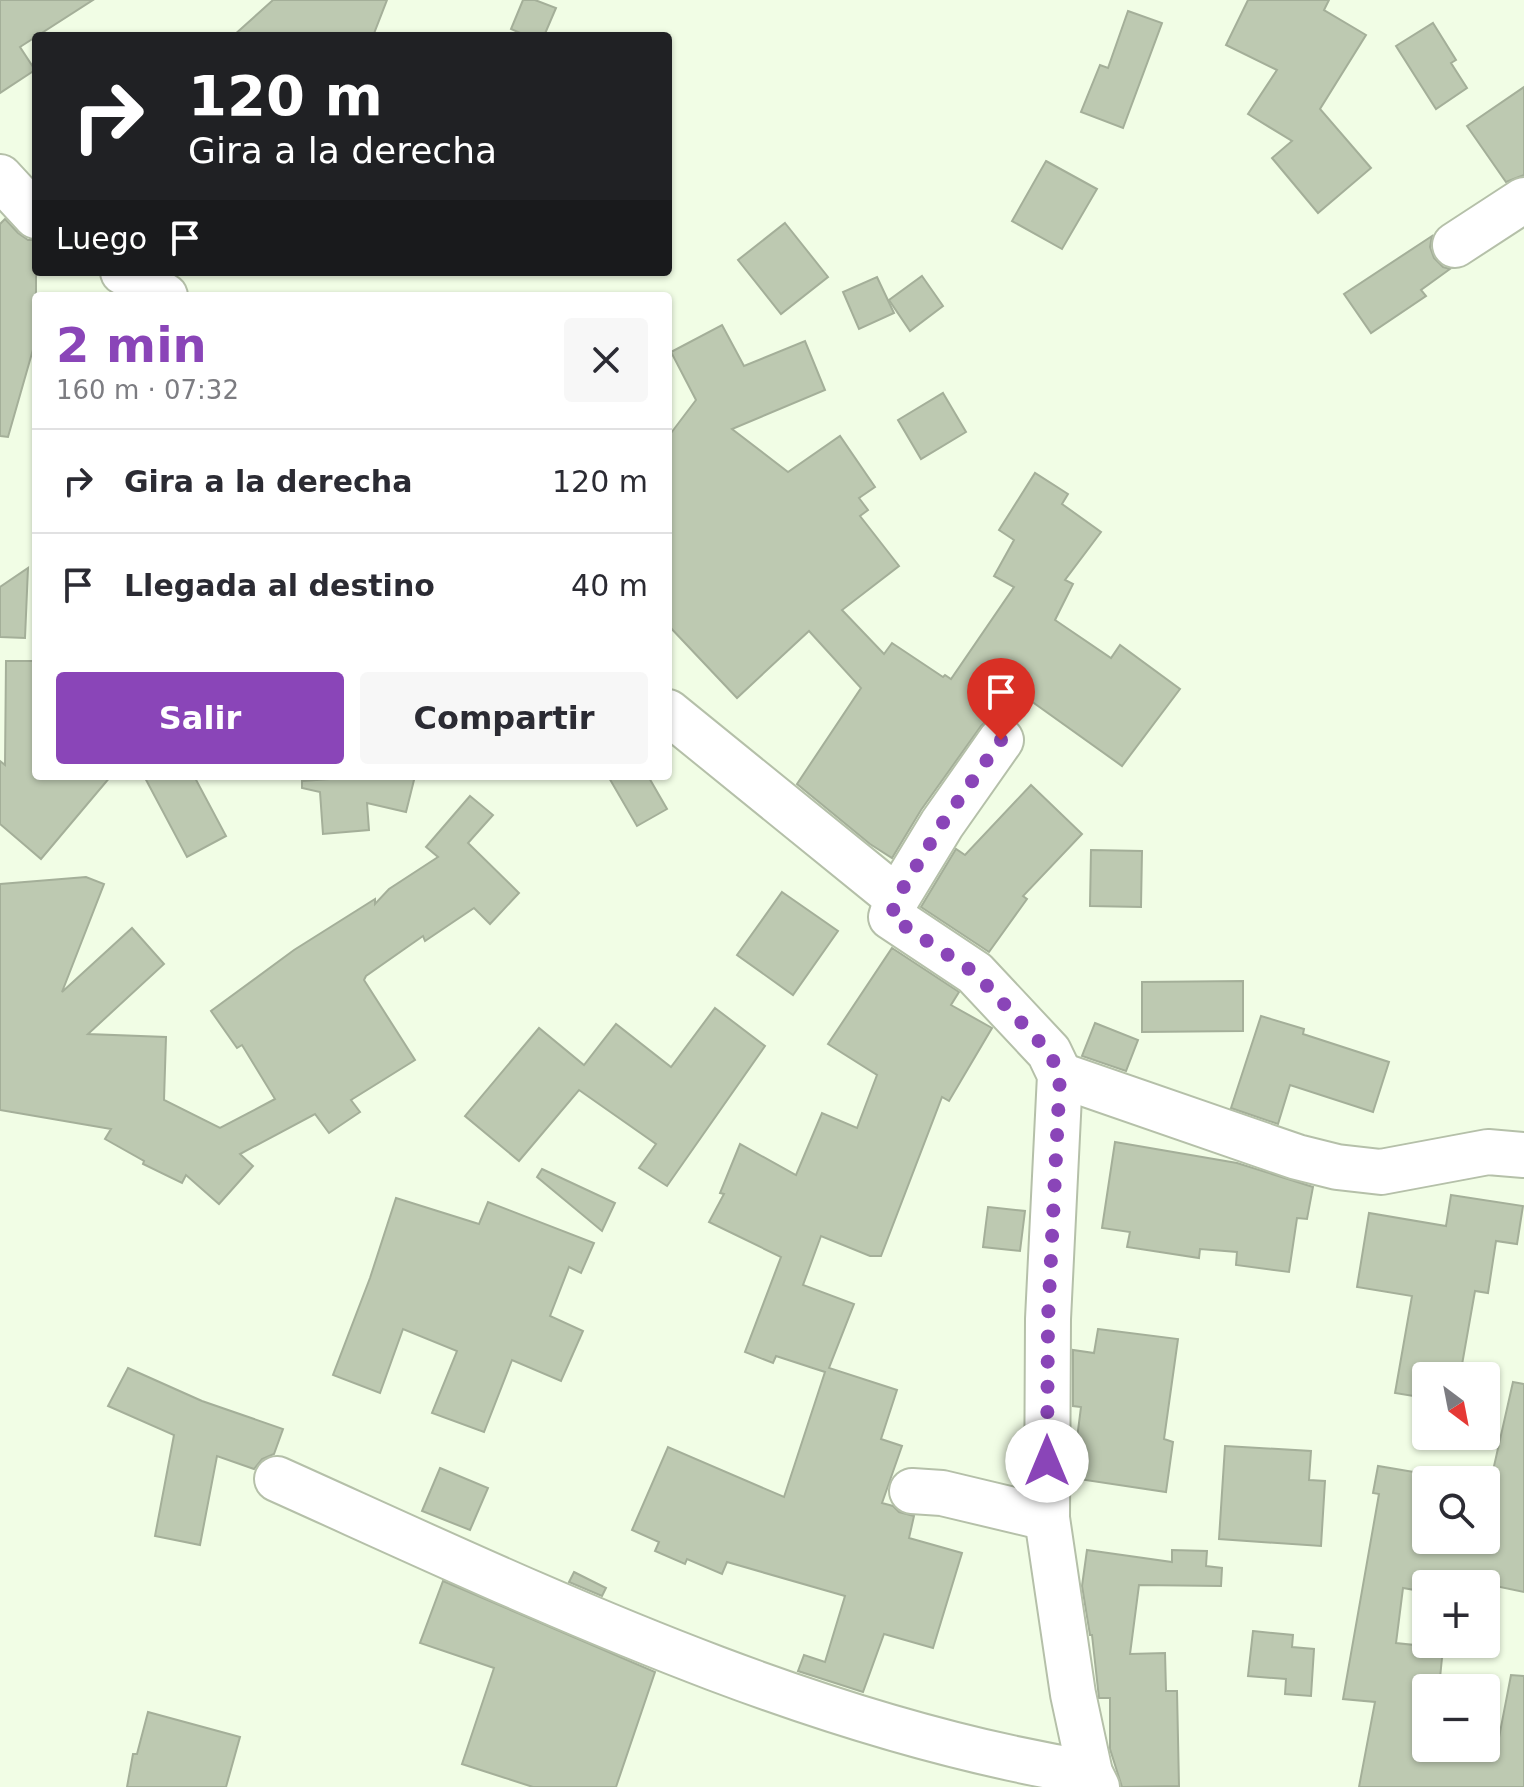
<!DOCTYPE html>
<html lang="es">
<head>
<meta charset="utf-8">
<style>
  body { margin:0; font-family:"DejaVu Sans",sans-serif; background:#f7f7f7; color:#2b2b33; height:100vh; display:flex; flex-direction:column; font-size:30px; white-space:nowrap }
  * { box-sizing:border-box; margin:0 }
  p { font-size:26px; color:#7c7c81 }
  .icon { flex:none; width:44px; height:44px; fill:none; stroke:currentColor; stroke-width:2; stroke-linecap:round; stroke-linejoin:round }
  .map { position:relative; flex:1; overflow:hidden }
  .panel { position:absolute; left:32px; top:292px; width:640px; height:488px; display:flex; flex-direction:column; background:#fff; border-radius:8px; box-shadow:0 2px 6px #0004 }
  .panel>* { flex:none }
  .top-card { position:absolute; left:32px; top:32px; width:640px; height:244px; border-radius:8px; box-shadow:0 2px 6px #0004; background:#202124; color:#fff; overflow:hidden }
  .needle { width:52px; rotate:148deg }
  .controls { position:absolute; left:1412px; top:1362px; display:grid; gap:16px }
  .controls a { display:grid; place-items:center; width:88px; height:88px; border-radius:8px; background:#fff; box-shadow:0 2px 6px #0004; font-size:40px }
  .pin { position:absolute; display:grid; place-items:center; width:68px; height:68px; color:#fff; margin:-82px -34px; border-radius:50% 50% 50% 0; rotate:-45deg; box-shadow:0 0 8px #0007 }
  .pin .icon { rotate:45deg }
  .me { position:absolute; width:88px; margin:-44px; rotate:0deg; stroke-linejoin:round; filter:drop-shadow(0 0 6px #0008) }
  .turn { display:flex; align-items:center; gap:28px; height:168px; padding:0 24px; font-size:36px }
  .turn .icon { width:104px; height:104px; stroke-width:2.5 }
  .turn b { display:block; font-size:56px; line-height:68px }
  .then { display:flex; align-items:center; height:76px; padding:0 24px; background:#0003; gap:16px; font-size:30px }
  .round { display:grid; place-items:center; flex:none; width:84px; height:84px; border-radius:8px; background:#f7f7f7 }
  .overview { display:flex; align-items:center; justify-content:space-between; height:136px; padding:0 24px }
  h1 { font-size:48px; font-weight:600; line-height:60px; color:#8a45b8 }
  .primary-button { display:flex; gap:16px; margin-top:auto; padding:16px 24px }
  .primary-button a { flex:1; height:92px; border-radius:8px; background:#8a45b8; color:#fff; font-size:32px; font-weight:600; line-height:92px; text-align:center }
  .primary-button a+a { background:#f7f7f7; color:#2b2b33 }
  ul { padding:0; list-style:none }
  li { display:flex; align-items:center; gap:24px; height:104px; padding:0 24px; border-top:2px solid #e1e1e2 }
  li div { flex:1 }
  li b { display:block; font-size:30px }
  li em { font-style:normal }
  .map>svg:first-child { display:block }
</style>
</head>
<body>
<div class="map">
<svg width="1524" height="1787" viewBox="0 0 1524 1787">
  <rect width="100%" height="100%" fill="#f1fde5"/>
  <g fill="#bdc9b1" stroke="#a4af99" stroke-width="2">
    <path d="M 0,0 L 93,0 L 20,47 L 35,70 L 0,93 Z"/>
    <path d="M 273,0 L 387,0 L 373,36 L 233,36 Z"/>
    <path d="M 523,0 L 535,0 L 556,8 L 544,36 L 527,36 L 511,29 Z"/>
    <path d="M 1248,0 L 1329,0 L 1324,10 L 1366,35 L 1320,109 L 1371,168 L 1318,213 L 1272,158 L 1292,141 L 1248,114 L 1277,70 L 1226,45 Z"/>
    <path d="M 1128,11 L 1162,23 L 1123,128 L 1081,112 L 1100,65 L 1108,68 Z"/>
    <path d="M 1433,23 L 1456,60 L 1451,63 L 1467,88 L 1436,109 L 1396,46 Z"/>
    <path d="M 1524,87 L 1524,175 L 1506,182 L 1467,126 Z"/>
    <path d="M 1046,161 L 1097,189 L 1062,249 L 1012,221 Z"/>
    <path d="M 5,219 L 18,233 L 28,240 L 36,240 L 36,339 L 8,437 L 0,436 L 0,224 Z"/>
    <path d="M 785,223 L 828,277 L 781,314 L 738,260 Z"/>
    <path d="M 1432,236 L 1430,247 L 1434,258 L 1443,267 L 1450,269 L 1421,290 L 1426,296 L 1371,333 L 1344,294 Z"/>
    <path d="M 922,276 L 943,306 L 910,331 L 889,300 Z"/>
    <path d="M 877,277 L 894,313 L 859,329 L 843,292 Z"/>
    <path d="M 722,325 L 744,366 L 805,341 L 825,390 L 732,429 L 788,472 L 840,436 L 875,487 L 859,498 L 868,510 L 860,516 L 899,566 L 842,610 L 884,654 L 892,643 L 943,677 L 945,675 L 951,679 L 1014,587 L 994,576 L 1014,540 L 999,530 L 1035,473 L 1068,494 L 1062,504 L 1101,532 L 1065,580 L 1073,584 L 1055,620 L 1111,658 L 1120,645 L 1180,689 L 1122,766 L 1031,701 L 1025,712 L 1008,701 L 998,716 L 990,718 L 981,726 L 921,810 L 892,858 L 870,844 L 797,784 L 861,688 L 809,631 L 737,698 L 668,625 L 668,437 L 696,400 L 671,352 Z"/>
    <path d="M 943,393 L 966,432 L 921,459 L 898,420 Z"/>
    <path d="M 28,568 L 25,638 L 0,637 L 0,587 Z"/>
    <path d="M 6,661 L 36,661 L 36,776 L 111,776 L 41,859 L 0,824 L 0,761 L 5,765 Z"/>
    <path d="M 144,776 L 194,776 L 226,836 L 187,857 Z"/>
    <path d="M 373,776 L 415,776 L 406,812 L 367,803 L 369,830 L 323,834 L 320,792 L 302,788 L 302,781 Z"/>
    <path d="M 608,776 L 648,776 L 667,809 L 637,826 Z"/>
    <path d="M 1031,785 L 1082,834 L 1023,896 L 1027,899 L 989,952 L 921,907 L 956,849 L 965,855 Z"/>
    <path d="M 470,796 L 493,815 L 468,843 L 519,893 L 490,924 L 474,908 L 425,941 L 423,936 L 366,976 L 364,980 L 415,1060 L 351,1100 L 360,1112 L 329,1133 L 315,1114 L 240,1154 L 253,1166 L 219,1204 L 186,1175 L 182,1183 L 143,1164 L 144,1161 L 105,1139 L 111,1129 L 0,1110 L 0,884 L 86,877 L 104,884 L 62,992 L 132,928 L 164,964 L 88,1034 L 166,1037 L 164,1100 L 220,1128 L 275,1099 L 242,1045 L 237,1048 L 211,1011 L 294,950 L 375,899 L 375,904 L 389,889 L 438,857 L 426,847 Z"/>
    <path d="M 1091,850 L 1142,851 L 1141,907 L 1090,906 Z"/>
    <path d="M 782,892 L 838,931 L 793,995 L 737,955 Z"/>
    <path d="M 892,948 L 959,992 L 951,1005 L 992,1028 L 949,1101 L 942,1097 L 881,1256 L 870,1256 L 821,1236 L 803,1285 L 854,1304 L 829,1368 L 897,1390 L 881,1439 L 902,1446 L 882,1503 L 893,1506 L 899,1512 L 914,1516 L 909,1538 L 962,1553 L 933,1648 L 884,1634 L 863,1692 L 798,1671 L 804,1655 L 825,1662 L 845,1596 L 727,1562 L 722,1574 L 687,1559 L 685,1564 L 655,1551 L 659,1542 L 632,1530 L 668,1447 L 784,1497 L 825,1372 L 776,1356 L 773,1363 L 745,1352 L 781,1257 L 709,1222 L 724,1194 L 720,1193 L 740,1144 L 796,1175 L 822,1113 L 857,1128 L 877,1075 L 828,1044 Z"/>
    <path d="M 1243,981 L 1243,1031 L 1142,1032 L 1142,982 Z"/>
    <path d="M 715,1008 L 765,1046 L 667,1186 L 639,1168 L 656,1144 L 579,1090 L 519,1161 L 465,1116 L 539,1028 L 584,1065 L 616,1024 L 671,1067 Z"/>
    <path d="M 1261,1016 L 1304,1029 L 1303,1034 L 1389,1062 L 1373,1112 L 1290,1085 L 1278,1124 L 1231,1108 Z"/>
    <path d="M 1095,1023 L 1138,1040 L 1126,1071 L 1082,1056 Z"/>
    <path d="M 1115,1142 L 1237,1163 L 1313,1187 L 1307,1219 L 1297,1218 L 1289,1272 L 1236,1265 L 1237,1252 L 1200,1249 L 1199,1258 L 1127,1247 L 1130,1232 L 1102,1228 Z"/>
    <path d="M 542,1169 L 615,1203 L 602,1231 L 537,1177 Z"/>
    <path d="M 1451,1195 L 1523,1206 L 1517,1244 L 1496,1241 L 1488,1293 L 1475,1291 L 1460,1376 L 1426,1376 L 1426,1398 L 1395,1393 L 1412,1296 L 1357,1287 L 1369,1213 L 1446,1226 Z"/>
    <path d="M 396,1198 L 479,1224 L 488,1202 L 594,1243 L 581,1273 L 569,1267 L 550,1316 L 583,1331 L 561,1381 L 512,1360 L 484,1432 L 432,1413 L 457,1351 L 403,1329 L 380,1393 L 333,1375 L 370,1278 Z"/>
    <path d="M 988,1207 L 1025,1211 L 1020,1251 L 983,1247 Z"/>
    <path d="M 1098,1329 L 1178,1339 L 1164,1439 L 1173,1442 L 1166,1492 L 1072,1478 L 1081,1407 L 1073,1406 L 1073,1350 L 1094,1353 Z"/>
    <path d="M 128,1368 L 202,1401 L 283,1429 L 274,1454 L 262,1459 L 254,1469 L 217,1456 L 200,1545 L 155,1536 L 174,1435 L 108,1406 Z"/>
    <path d="M 1513,1382 L 1524,1384 L 1524,1592 L 1486,1584 L 1426,1584 L 1426,1592 L 1403,1588 L 1396,1643 L 1443,1648 L 1439,1688 L 1426,1688 L 1426,1748 L 1497,1748 L 1511,1675 L 1524,1676 L 1524,1787 L 1359,1787 L 1375,1702 L 1343,1699 L 1379,1494 L 1373,1493 L 1378,1466 L 1426,1474 L 1426,1540 L 1486,1540 L 1486,1484 L 1490,1484 Z"/>
    <path d="M 1225,1446 L 1311,1451 L 1309,1480 L 1325,1481 L 1321,1546 L 1219,1539 Z"/>
    <path d="M 440,1468 L 488,1488 L 470,1530 L 422,1511 Z"/>
    <path d="M 1087,1550 L 1172,1562 L 1172,1550 L 1207,1551 L 1206,1566 L 1222,1568 L 1221,1586 L 1139,1585 L 1130,1654 L 1165,1653 L 1166,1691 L 1177,1691 L 1179,1786 L 1122,1787 L 1110,1749 L 1110,1698 L 1099,1698 L 1092,1635 L 1090,1635 L 1082,1586 Z"/>
    <path d="M 574,1572 L 606,1588 L 602,1596 L 569,1582 Z"/>
    <path d="M 443,1581 L 655,1672 L 616,1787 L 533,1787 L 462,1764 L 494,1668 L 420,1643 Z"/>
    <path d="M 1253,1631 L 1293,1635 L 1292,1647 L 1314,1649 L 1311,1696 L 1285,1694 L 1286,1679 L 1248,1676 Z"/>
    <path d="M 148,1712 L 240,1737 L 226,1787 L 127,1787 L 133,1754 L 137,1754 Z"/>
  </g>
  <g fill="none" stroke-linecap="round" stroke-linejoin="round">
    <defs>
      <g id="minor">
        <path d="M 0,177 L 36,216"/>
        <path d="M 1455,245 L 1524,200"/>
        <path d="M 123,272 L 165,296"/>
        <path d="M 668,712 L 897,898"/>
        <path d="M 1001,740 L 942,824 L 897,898 L 891,917 L 975,973 L 1049,1052 L 1060,1075 L 1048,1319 L 1047,1518 L 1073,1694 L 1090,1773 L 1097,1787"/>
        <path d="M 1060,1075 L 1297,1157 L 1337,1167 L 1381,1172 L 1488,1152 L 1524,1155"/>
        <path d="M 277,1479 C 535,1595 808,1728 1090,1773"/>
        <path d="M 912,1491 L 942,1493 L 1047,1518"/>
      </g>
    </defs>
    <use href="#minor" stroke="#b5c0a9" stroke-width="48"/>
    <use href="#minor" stroke="#fff" stroke-width="44"/>
  </g>
  <g fill="none" stroke-linecap="round" stroke-linejoin="round">
    <path stroke="#8a45b8" stroke-width="14" stroke-dasharray="0 25.2" d="M 1001,740 L 942,824 L 897,898 L 891,917 L 975,973 L 1049,1052 L 1060,1075 L 1048,1319 L 1047,1461"/>
  </g>
</svg>
<div class="controls">
<a><svg class="needle" viewBox="-14 -14 28 28"><path d="M0-13l5 13h-10z" fill="#e53935"/><path d="M0 13l5-13h-10z" fill="#7c7c81"/></svg></a>
<a><svg class="icon" aria-label="search" viewBox="0 0 24 24"><circle cx="10" cy="10" r="6"/><path d="M15 15l6 6"/></svg></a>
<a>+</a>
<a>−</a>
</div>
<div class="pin" style="left:1001px;top:740px;background:#d93025"><svg class="icon" aria-label="arrive" viewBox="0 0 24 24"><path d="M6 21V4h12l-3 4 3 4H6"/></svg></div>
<svg class="me" style="left:1047px;top:1461px" viewBox="-20 -20 40 40"><circle r="19" fill="#fff"/><path d="M0-13L10 11 0 6-10 11z" fill="#8a45b8"/></svg>
<div class="top-card">
<div class="turn"><svg class="icon" aria-label="right" viewBox="0 0 24 24"><path d="M7 20v-9h11M14 6l5 5-5 5"/></svg><div><b>120 m</b>Gira a la derecha</div></div>
<div class="then">Luego<svg class="icon" aria-label="arrive" viewBox="0 0 24 24"><path d="M6 21V4h12l-3 4 3 4H6"/></svg></div>
</div>
<section class="panel">
<div class="overview"><div><h1>2 min</h1><p>160 m · 07:32</p></div><a class="round"><svg class="icon" aria-label="close" viewBox="0 0 24 24"><path d="M6 6l12 12M18 6L6 18"/></svg></a></div>
<ul>
<li><svg class="icon" aria-label="right" viewBox="0 0 24 24"><path d="M7 20v-9h11M14 6l5 5-5 5"/></svg><div><b>Gira a la derecha</b></div><em>120 m</em></li>
<li><svg class="icon" aria-label="arrive" viewBox="0 0 24 24"><path d="M6 21V4h12l-3 4 3 4H6"/></svg><div><b>Llegada al destino</b></div><em>40 m</em></li>
</ul>
<div class="primary-button"><a>Salir</a><a>Compartir</a></div>
</section>
</div>
</body>
</html>
